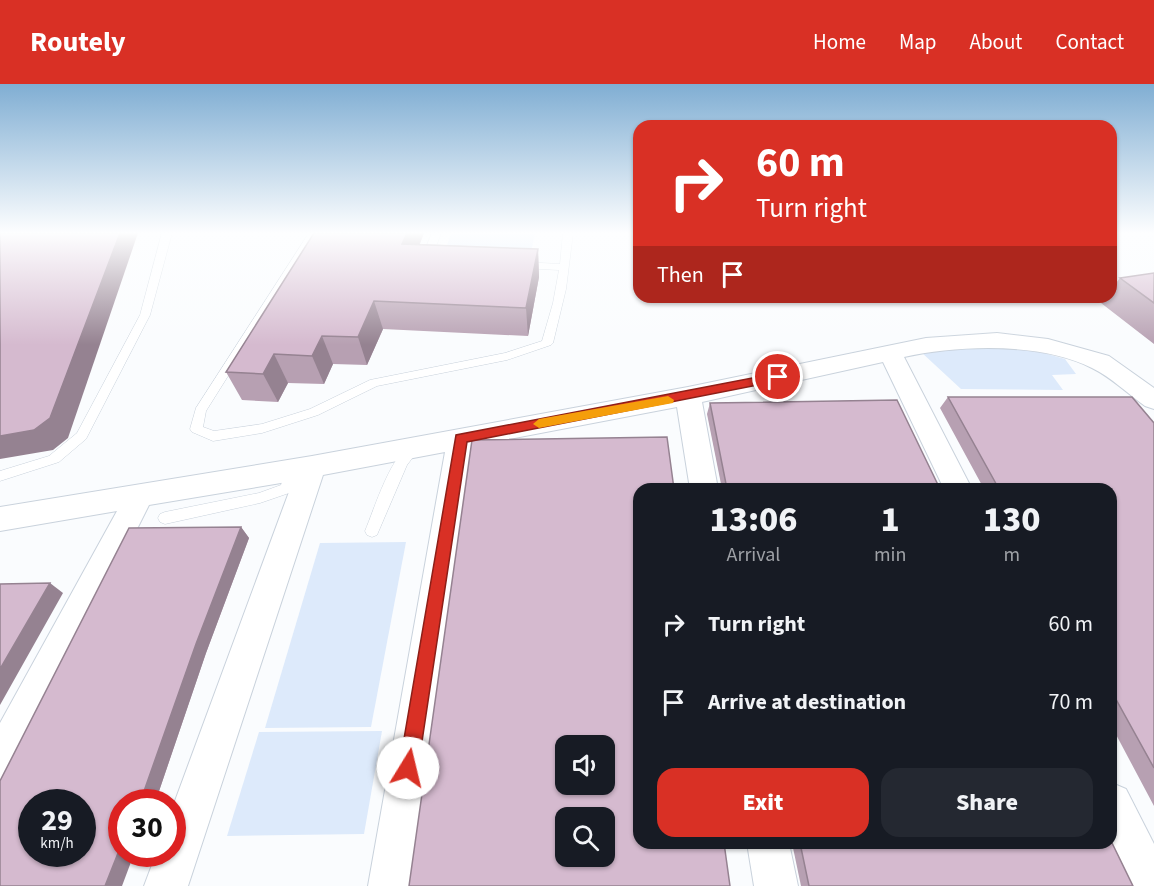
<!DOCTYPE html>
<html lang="en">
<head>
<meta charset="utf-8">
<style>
  body { margin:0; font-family:"Source Sans 3",sans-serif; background:#242831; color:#f1f3f6; height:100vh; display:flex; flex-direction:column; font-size:22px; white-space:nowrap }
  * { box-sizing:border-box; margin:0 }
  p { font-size:20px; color:#9ea1a6 }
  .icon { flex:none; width:33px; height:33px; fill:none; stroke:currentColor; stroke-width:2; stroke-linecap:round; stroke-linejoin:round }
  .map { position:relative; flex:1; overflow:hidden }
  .sheet { position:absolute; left:633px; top:399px; width:484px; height:366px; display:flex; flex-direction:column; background:#171b24; border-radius:18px; box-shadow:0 2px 4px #0004 }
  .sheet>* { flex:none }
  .top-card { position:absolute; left:633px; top:36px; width:484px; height:183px; border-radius:18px; box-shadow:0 2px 4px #0004; background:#d93025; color:#fff; overflow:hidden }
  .tools { position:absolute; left:555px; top:651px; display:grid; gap:12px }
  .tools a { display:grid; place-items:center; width:60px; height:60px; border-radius:12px; background:#171b24; box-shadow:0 2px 4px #0004; font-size:30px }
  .speed { position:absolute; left:18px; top:705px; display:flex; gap:12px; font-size:30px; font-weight:700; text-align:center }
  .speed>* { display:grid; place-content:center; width:78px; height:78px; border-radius:50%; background:#171b24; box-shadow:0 2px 4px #0004; line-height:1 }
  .speed small { font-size:15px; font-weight:400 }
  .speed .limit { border:9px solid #d22; background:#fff; color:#111 }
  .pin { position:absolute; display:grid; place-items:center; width:51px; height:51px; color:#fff; margin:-26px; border:3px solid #fff; border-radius:50%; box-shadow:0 2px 6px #0007 }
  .me { position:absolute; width:66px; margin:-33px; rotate:9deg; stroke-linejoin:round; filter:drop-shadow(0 0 4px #0008) }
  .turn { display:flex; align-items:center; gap:21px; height:126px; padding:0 24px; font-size:27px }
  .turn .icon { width:78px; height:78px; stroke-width:2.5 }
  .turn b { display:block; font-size:42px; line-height:51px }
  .then { display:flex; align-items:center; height:57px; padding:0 24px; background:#0003; gap:12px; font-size:22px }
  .eta { display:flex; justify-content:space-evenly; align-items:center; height:102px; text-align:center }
  .eta b { font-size:36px; font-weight:800; line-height:42px }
  .cta { display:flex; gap:12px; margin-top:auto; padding:12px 24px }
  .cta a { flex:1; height:69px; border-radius:18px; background:#d93025; color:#fff; font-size:24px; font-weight:800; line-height:69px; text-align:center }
  .cta a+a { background:#242831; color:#f1f3f6 }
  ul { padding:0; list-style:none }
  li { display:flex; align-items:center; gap:18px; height:78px; padding:0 24px }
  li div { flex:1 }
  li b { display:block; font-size:22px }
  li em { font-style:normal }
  header { display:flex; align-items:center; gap:36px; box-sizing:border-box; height:84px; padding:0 30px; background:#d93025; color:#fff }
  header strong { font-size:28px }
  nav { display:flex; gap:33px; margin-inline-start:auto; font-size:21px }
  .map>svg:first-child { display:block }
</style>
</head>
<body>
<header>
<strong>Routely</strong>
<nav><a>Home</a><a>Map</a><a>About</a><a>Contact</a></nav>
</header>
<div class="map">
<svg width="1154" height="802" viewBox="0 0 1154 802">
  <rect width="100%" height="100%" fill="#fafcfe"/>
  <g fill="#ddeafb">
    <path d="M 451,149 L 535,149 L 530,173 L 444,170 Z"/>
    <path d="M 1019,262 L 1065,275 L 1076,290 L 1052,291 L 1063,306 L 961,305 L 921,268 L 945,263 Z"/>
    <path d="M 406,458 L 371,643 L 265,644 L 320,459 Z"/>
    <path d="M 382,647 L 364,750 L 227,752 L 259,648 Z"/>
  </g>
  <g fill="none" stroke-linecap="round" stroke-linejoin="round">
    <defs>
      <g id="service">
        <path d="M 162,149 L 172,149 L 150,231 L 86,355 L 59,378 L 0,397 L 0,387 L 49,372 L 77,349 L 140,231 Z"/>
        <path d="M 309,149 L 318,149 L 206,327 L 203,343 L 214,347 L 262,340 L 310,325 L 370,296 L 505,269 L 542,257 L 553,219 L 559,186 L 522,184 L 517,181 L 522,178 L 560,180 L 563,149 L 573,149 L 566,205 L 553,259 L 551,261 L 507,276 L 377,302 L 318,331 L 262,349 L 213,357 L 192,348 L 190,345 L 196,324 Z"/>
        <path d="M 432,149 L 441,149 L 431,176 L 423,178 L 421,176 Z"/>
        <path d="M 936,213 L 947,213 L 948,215 L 943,218 Z"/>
        <path d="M 414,359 L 420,364 L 407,381 L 377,451 L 372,453 L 367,451 L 365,447 C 374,426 392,366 414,359 Z"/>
        <path d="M 292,381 L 299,386 L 292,408 L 260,419 L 165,440 L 160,438 L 158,434 L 160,430 L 165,428 L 259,409 L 281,401 L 287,382 Z"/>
      </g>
      <g id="minor">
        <path d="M 997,249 L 1048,255 L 1109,272 L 1154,304 L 1154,325 L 1145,322 C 1128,310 1111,293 1092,284 C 1041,258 959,261 904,273 L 972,405 L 944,405 L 883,278 L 702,318 L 718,405 L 690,405 L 677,323 L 473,362 L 412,802 L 368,802 L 445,368 L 323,391 L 188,802 L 144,802 L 156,770 L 172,770 L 172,725 L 293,397 L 149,421 L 14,691 L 0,696 L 0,639 L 117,427 L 0,447 L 0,423 L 312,372 L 688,303 L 926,254 Z"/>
        <path d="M 1112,699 L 1126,705 L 1154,760 L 1154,802 L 1130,802 L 1110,759 Z"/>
        <path d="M 747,759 L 789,759 L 798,802 L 754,802 Z"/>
      </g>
    </defs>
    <use href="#service" stroke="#c9d2dc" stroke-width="1"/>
    <use href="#minor" stroke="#c9d2dc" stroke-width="2"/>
    <use href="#service" fill="#fff" fill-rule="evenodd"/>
    <use href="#minor" fill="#fff" fill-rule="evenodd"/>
  </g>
  <g fill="#b7a0b2">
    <path d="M 314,149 L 424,149 L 420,160 L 538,165 L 539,193 L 528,252 L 383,245 L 367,281 L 333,280 L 324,300 L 288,299 L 278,318 L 242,316 L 226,288 Z"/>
    <path d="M 1154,189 L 1154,260 L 1101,219 L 1105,213 L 1112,213 L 1112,204 L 1120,194 Z"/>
    <path d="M 948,313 L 1154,339 L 1154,722 L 1112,643 L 1112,405 L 984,405 L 940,324 Z"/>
    <path d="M 710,319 L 940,405 L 722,405 L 707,330 Z"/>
    <path d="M 241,443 L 249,454 L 206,569 L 156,716 L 153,716 L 152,718 L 122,718 L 0,802 Z"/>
    <path d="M 792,759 L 1112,759 L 1133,802 L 801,802 Z"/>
  </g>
  <g fill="#958291">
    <path d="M 120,149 L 138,149 L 68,354 L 53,366 L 0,375 L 0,352 Z"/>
    <path d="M 407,149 L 424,149 L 408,187 L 402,160 Z"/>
    <path d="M 538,165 L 539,193 L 528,252 L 526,224 Z"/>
    <path d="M 374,217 L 383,245 L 367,281 L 358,253 Z"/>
    <path d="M 322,252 L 333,280 L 324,300 L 312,272 Z"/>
    <path d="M 274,270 L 288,299 L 278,318 L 263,290 Z"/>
    <path d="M 241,443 L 249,454 L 206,569 L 156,716 L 143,710 L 196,560 Z"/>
    <path d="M 50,499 L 63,509 L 0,621 L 0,585 Z"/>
    <path d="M 140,710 L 153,716 L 152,718 L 137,718 Z"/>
    <path d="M 122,759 L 122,770 L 134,770 L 122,802 L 105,802 Z"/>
  </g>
  <g fill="#d5bacf" stroke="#958291" stroke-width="1.5" fill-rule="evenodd">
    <path d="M 0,149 L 120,149 L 50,334 L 34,346 L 0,352 Z"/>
    <path d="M 314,149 L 407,149 L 402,160 L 538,165 L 526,224 L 374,217 L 358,253 L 322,252 L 312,272 L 274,270 L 263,290 L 226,288 Z"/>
    <path d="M 1154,189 L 1154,219 L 1120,194 Z"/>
    <path d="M 948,313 L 1132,313 L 1154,339 L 1154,684 L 1112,608 L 1112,405 L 999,405 Z"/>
    <path d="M 897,316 L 940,405 L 727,405 L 710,319 Z"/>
    <path d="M 667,353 L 674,405 L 639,405 L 639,759 L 724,759 L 730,802 L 409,802 L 472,356 ZM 566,662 L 604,662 L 604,700 L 566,700 ZM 566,734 L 604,734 L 604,772 L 566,772 Z"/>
    <path d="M 241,443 L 196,560 L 143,710 L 140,710 L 137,718 L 122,718 L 122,759 L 105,802 L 0,802 L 0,697 L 129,444 ZM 32,718 L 82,718 L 82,770 L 32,770 Z"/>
    <path d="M 50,499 L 0,585 L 0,500 Z"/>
    <path d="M 800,759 L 1112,759 L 1133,802 L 809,802 Z"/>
  </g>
  <linearGradient id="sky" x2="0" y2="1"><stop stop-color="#80aed3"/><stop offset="0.57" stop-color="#fdfeff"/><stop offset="1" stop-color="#fdfeff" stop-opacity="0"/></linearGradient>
  <rect width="1154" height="261" fill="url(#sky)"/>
  <path fill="#d93025" stroke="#8d1f18" stroke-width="1.5" d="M 778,289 L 783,291 L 783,296 L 467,358 L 418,684 L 415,691 L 408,693 L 402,691 L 399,684 L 456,351 Z"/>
  <path fill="#f59e0b" d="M 668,312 L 674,316 L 673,319 L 539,344 L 533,340 L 539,335 Z"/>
</svg>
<div class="tools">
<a><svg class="icon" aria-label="sound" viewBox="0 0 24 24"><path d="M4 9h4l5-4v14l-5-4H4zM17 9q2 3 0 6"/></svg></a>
<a><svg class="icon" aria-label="search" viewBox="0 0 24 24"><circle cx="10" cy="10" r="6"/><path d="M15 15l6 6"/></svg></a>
</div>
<div class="speed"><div>29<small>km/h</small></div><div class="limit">30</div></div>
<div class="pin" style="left:778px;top:293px;background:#d93025"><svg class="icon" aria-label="arrive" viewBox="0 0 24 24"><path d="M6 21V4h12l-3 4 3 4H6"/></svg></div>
<svg class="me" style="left:408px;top:684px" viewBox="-20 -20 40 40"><circle r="19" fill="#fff"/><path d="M0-13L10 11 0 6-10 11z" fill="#d93025"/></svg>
<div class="top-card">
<div class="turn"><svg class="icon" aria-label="right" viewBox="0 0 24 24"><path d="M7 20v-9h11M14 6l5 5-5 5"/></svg><div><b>60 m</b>Turn right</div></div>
<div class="then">Then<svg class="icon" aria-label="arrive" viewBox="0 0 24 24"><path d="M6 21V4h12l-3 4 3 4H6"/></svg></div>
</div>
<section class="sheet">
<div class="eta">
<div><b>13:06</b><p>Arrival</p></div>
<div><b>1</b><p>min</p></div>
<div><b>130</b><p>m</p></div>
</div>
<ul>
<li><svg class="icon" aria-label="right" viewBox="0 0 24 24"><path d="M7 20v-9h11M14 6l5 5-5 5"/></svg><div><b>Turn right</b></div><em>60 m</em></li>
<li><svg class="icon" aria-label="arrive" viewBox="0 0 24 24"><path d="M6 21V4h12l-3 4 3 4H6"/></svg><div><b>Arrive at destination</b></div><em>70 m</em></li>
</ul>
<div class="cta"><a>Exit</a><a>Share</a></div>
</section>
</div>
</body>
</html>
